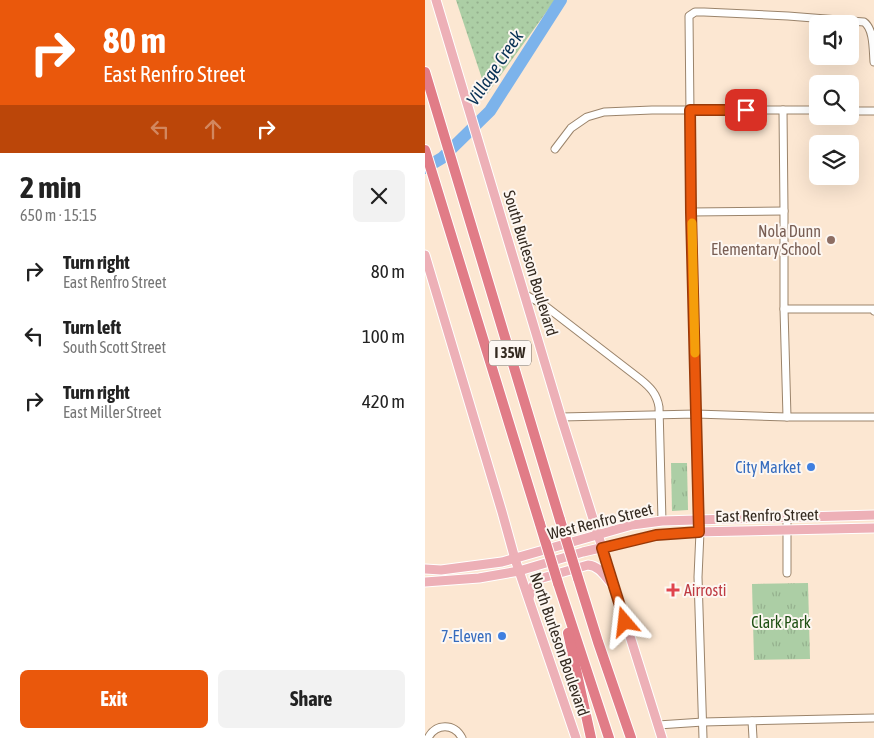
<!DOCTYPE html>
<html lang="en">
<head>
<meta charset="utf-8">
<style>
  body { margin:0; font-family:"Asap Condensed",sans-serif; background:#f2f2f2; color:#222; height:100vh; display:flex; flex-direction:column; font-size:19px; white-space:nowrap }
  * { box-sizing:border-box; margin:0 }
  p { font-size:16px; color:#767676 }
  .icon { flex:none; width:28px; height:28px; fill:none; stroke:currentColor; stroke-width:2; stroke-linecap:round; stroke-linejoin:round }
  .map { position:relative; flex:1; overflow:hidden }
  .sheet { display:flex; flex-direction:column; background:#fff; width:425px }
  .sheet>* { flex:none }
  .hud { background:#ea580c; color:#fff; overflow:hidden }
  .fabs { position:absolute; left:384px; top:15px; display:grid; gap:10px }
  .fabs a { display:grid; place-items:center; width:50px; height:50px; border-radius:8px; background:#fff; box-shadow:0 5px 20px #0002; font-size:25px }
  .pin { position:absolute; display:grid; place-items:center; width:42px; height:42px; color:#fff; margin:-21px; border-radius:10px; box-shadow:0 2px 8px #0006 }
  .me { position:absolute; width:55px; margin:-28px; rotate:343deg; stroke-linejoin:round; filter:drop-shadow(0 0 4px #0008) }
  .turn { display:flex; align-items:center; gap:18px; height:105px; padding:0 20px; font-size:22px }
  .turn .icon { width:65px; height:65px; stroke-width:2.5 }
  .turn b { display:block; font-size:35px; line-height:42px }
  .lanes { display:flex; align-items:center; height:48px; padding:0 20px; background:#0003; justify-content:center; gap:25px; direction:ltr }
  .lanes .off { opacity:.35 }
  .round { display:grid; place-items:center; flex:none; width:52px; height:52px; border-radius:8px; background:#f2f2f2 }
  .head { display:flex; align-items:center; justify-content:space-between; height:85px; padding:0 20px }
  h1 { font-size:30px; font-weight:700; line-height:38px }
  .cta { display:flex; gap:10px; margin-top:auto; padding:10px 20px }
  .cta a { flex:1; height:58px; border-radius:8px; background:#ea580c; color:#fff; font-size:20px; font-weight:700; line-height:58px; text-align:center }
  .cta a+a { background:#f2f2f2; color:#222 }
  ul { padding:0; list-style:none }
  li { display:flex; align-items:center; gap:15px; height:65px; padding:0 20px }
  li div { flex:1 }
  li b { display:block; font-size:19px }
  li em { font-style:normal }
  main { display:flex; flex:1; min-height:0 }
  .map>svg:first-child { display:block }
</style>
</head>
<body>
<main>
<section class="sheet">
<div class="hud">
<div class="turn"><svg class="icon" aria-label="right" viewBox="0 0 24 24"><path d="M7 20v-9h11M14 6l5 5-5 5"/></svg><div><b>80 m</b>East Renfro Street</div></div>
<div class="lanes"><svg class="icon off" aria-label="left" viewBox="0 0 24 24"><path d="M17 20v-9H6M10 6l-5 5 5 5"/></svg><svg class="icon off" aria-label="ahead" viewBox="0 0 24 24"><path d="M12 20V5M6 11l6-6 6 6"/></svg><svg class="icon" aria-label="right" viewBox="0 0 24 24"><path d="M7 20v-9h11M14 6l5 5-5 5"/></svg></div>
</div>
<div class="head"><div><h1>2 min</h1><p>650 m · 15:15</p></div><a class="round"><svg class="icon" aria-label="close" viewBox="0 0 24 24"><path d="M6 6l12 12M18 6L6 18"/></svg></a></div>
<ul>
<li><svg class="icon" aria-label="right" viewBox="0 0 24 24"><path d="M7 20v-9h11M14 6l5 5-5 5"/></svg><div><b>Turn right</b><p>East Renfro Street</p></div><em>80 m</em></li>
<li><svg class="icon" aria-label="left" viewBox="0 0 24 24"><path d="M17 20v-9H6M10 6l-5 5 5 5"/></svg><div><b>Turn left</b><p>South Scott Street</p></div><em>100 m</em></li>
<li><svg class="icon" aria-label="right" viewBox="0 0 24 24"><path d="M7 20v-9h11M14 6l5 5-5 5"/></svg><div><b>Turn right</b><p>East Miller Street</p></div><em>420 m</em></li>
</ul>
<div class="cta"><a>Exit</a><a>Share</a></div>
</section>
<div class="map">
<svg width="449" height="738" viewBox="0 0 449 738">
  <defs>
    <pattern id="grass-dots" width="8" height="8" patternUnits="userSpaceOnUse" patternTransform="scale(1.25)"><rect width="8" height="8" fill="#accea5"/><path d="M2 2h.1M6 6h.1" fill="none" stroke="#95b18e" stroke-width="1.8" stroke-linecap="round"/></pattern>
    <pattern id="park-tufts" width="24" height="20" patternUnits="userSpaceOnUse" patternTransform="scale(1.25)"><rect width="24" height="20" fill="#accea5"/><path d="M3 7l-1-3M5 7V3M7 7l1-3M15 17l-1-3M17 17v-4M19 17l1-3" fill="none" stroke="#95b18e"/></pattern>
  </defs>
  <rect width="100%" height="100%" fill="#fce7d2"/>
  <path fill="url(#grass-dots)" d="M 31,0 L 130,0 L 62,94 Z"/>
  <g fill="url(#park-tufts)">
    <path d="M 246,463 L 262,463 L 263,510 L 247,511 Z"/>
    <path d="M 383,583 L 385,659 L 329,660 L 327,584 Z"/>
  </g>
  <g fill="none" stroke-linecap="round" stroke-linejoin="round">
    <path stroke="#7cb3eb" stroke-width="12" d="M 0,168 L 17,158 L 65,111 L 136,0"/>
    <defs>
      <g id="minor">
        <path d="M 358,110 L 359,211 L 359,309 L 362,417"/>
        <path d="M 425,111 L 449,111"/>
        <path d="M 130,149 L 146,128 L 162,117 L 179,112 L 227,110 L 392,110"/>
        <path d="M 266,212 L 359,211"/>
        <path d="M 99,294 L 119,305 L 215,379 C 225,387 232,394 234,407 L 237,521"/>
        <path d="M 359,309 L 448,309 L 449,311"/>
        <path d="M 136,417 L 271,414 L 362,417 L 449,417"/>
        <path d="M 362,573 L 362,518"/>
        <path d="M 327,721 L 328,738"/>
        <path d="M 233,725 L 278,722 L 449,718"/>
        <path d="M 3,738 C 11,723 29,723 37,738"/>
        <path d="M 278,738 L 273,577 L 275,532 L 266,212 L 264,16 L 270,12 L 279,12 L 363,16 L 439,22 C 449,29 448,50 449,62"/>
      </g>
      <g id="major">
        <path d="M 11,0 L 136,417 L 237,738"/>
        <path d="M 0,255 L 77,512 L 90,559 L 151,738"/>
        <path d="M 0,569 L 16,570 L 77,562 L 207,525 L 237,521 L 449,515"/>
        <path d="M 0,582 L 54,578 L 94,571 L 158,552 L 231,535 L 270,532 L 449,528"/>
        <path d="M 104,598 C 106,590 107,584 114,579 L 163,565 C 174,566 179,575 186,583"/>
      </g>
      <g id="highway">
        <path d="M 0,72 L 135,520"/>
        <path d="M 0,150 L 115,524"/>
        <path d="M 153,578 L 173,642 L 206,738"/>
        <path d="M 133,583 L 184,738"/>
        <path d="M 143,633 L 166,738"/>
      </g>
    </defs>
    <use href="#minor" stroke="#9b846b" stroke-width="9"/>
    <use href="#major" stroke="#fff" stroke-width="11"/>
    <use href="#highway" stroke="#fff" stroke-width="12"/>
    <use href="#minor" stroke="#fff" stroke-width="7"/>
    <use href="#major" stroke="#edb0b7" stroke-width="9"/>
    <use href="#highway" stroke="#e17c87" stroke-width="10"/>
    <defs>
      <g id="highway-bridge">
        <path d="M 135,520 L 153,578"/>
        <path d="M 115,524 L 133,583"/>
      </g>
    </defs>
    <use href="#highway-bridge" stroke="#fff" stroke-width="12" stroke-linecap="butt"/>
    <use href="#highway-bridge" stroke="#e17c87" stroke-width="10"/>
  </g>
  <g fill="none" stroke-linecap="round" stroke-linejoin="round">
    <defs>
      <path id="route" d="M 200,622 L 177,548 L 231,535 L 274,532 L 266,212 L 265,110 L 321,110"/>
    </defs>
    <use href="#route" stroke="#983908" stroke-width="12"/>
    <use href="#route" stroke="#ea580c" stroke-width="9"/>
    <path stroke="#f59e0b" stroke-width="9" d="M 267,223 L 270,353"/>
  </g>
  <circle fill="#8d6e63" stroke="#fdf7f2" stroke-width="2" cx="406" cy="240" r="5"/>
  <g fill="#3f7fe0" stroke="#fdf7f2" stroke-width="2">
    <circle cx="386" cy="467" r="5"/>
    <circle cx="77" cy="636" r="5"/>
  </g>
  <path fill="#e0444e" stroke="#fdf7f2" stroke-width="2" d="M245.5 582.5h5v5h5v5h-5v5h-5v-5h-5v-5h5z"/>
  <g text-anchor="middle" stroke-width="4" stroke-linejoin="round" paint-order="stroke">
    <rect fill="#fdf7f2" stroke="#70685f" stroke-width="1" x="64" y="340.5" width="42" height="25" rx="4"/>
    <g font-size="15" font-weight="bold" fill="#342a20">
      <text x="85" y="358">I 35W</text>
    </g>
    <g font-size="16" fill="#785e54" stroke="#fdf7f2" text-anchor="end">
      <text x="396" y="237">Nola Dunn<tspan x="396" dy="18">Elementary School</tspan></text>
    </g>
    <g font-size="16" fill="#342a20" stroke="#fdf7f2">
      <text transform="translate(106 263) rotate(73)" y="6">South Burleson Boulevard</text>
      <text transform="translate(342 515) rotate(-1)" y="6">East Renfro Street</text>
      <text transform="translate(175 521) rotate(-14)" y="6">West Renfro Street</text>
      <text transform="translate(135 644) rotate(71)" y="6">North Burleson Boulevard</text>
    </g>
    <g font-size="16" fill="#366cbe" stroke="#fdf7f2" text-anchor="end">
      <text x="376" y="473">City Market</text>
      <text x="67" y="642">7-Eleven</text>
    </g>
    <g font-size="16" fill="#be3a42" stroke="#fdf7f2" text-anchor="start">
      <text x="259" y="596">Airrosti</text>
    </g>
    <g font-size="16" fill="#1f5014" stroke="#fdf7f2">
      <text x="356" y="628">Clark Park</text>
    </g>
    <g font-size="18" font-style="italic" fill="#073155" stroke="#fdf7f2">
      <text transform="translate(70 68) rotate(-56)" y="6">Village Creek</text>
    </g>
  </g>
</svg>
<div class="fabs">
<a><svg class="icon" aria-label="sound" viewBox="0 0 24 24"><path d="M4 9h4l5-4v14l-5-4H4zM17 9q2 3 0 6"/></svg></a>
<a><svg class="icon" aria-label="search" viewBox="0 0 24 24"><circle cx="10" cy="10" r="6"/><path d="M15 15l6 6"/></svg></a>
<a><svg class="icon" aria-label="layers" viewBox="0 0 24 24"><path d="M12 4l9 5-9 5-9-5zM3 14l9 5 9-5"/></svg></a>
</div>
<div class="pin" style="left:321px;top:110px;background:#d93025"><svg class="icon" aria-label="arrive" viewBox="0 0 24 24"><path d="M6 21V4h12l-3 4 3 4H6"/></svg></div>
<svg class="me" style="left:200px;top:622px" viewBox="-20 -20 40 40"><path d="M0-17L14 15 0 8-14 15z" fill="#ea580c" stroke="#fff" stroke-width="4"/></svg>
</div>
</main>
</body>
</html>
